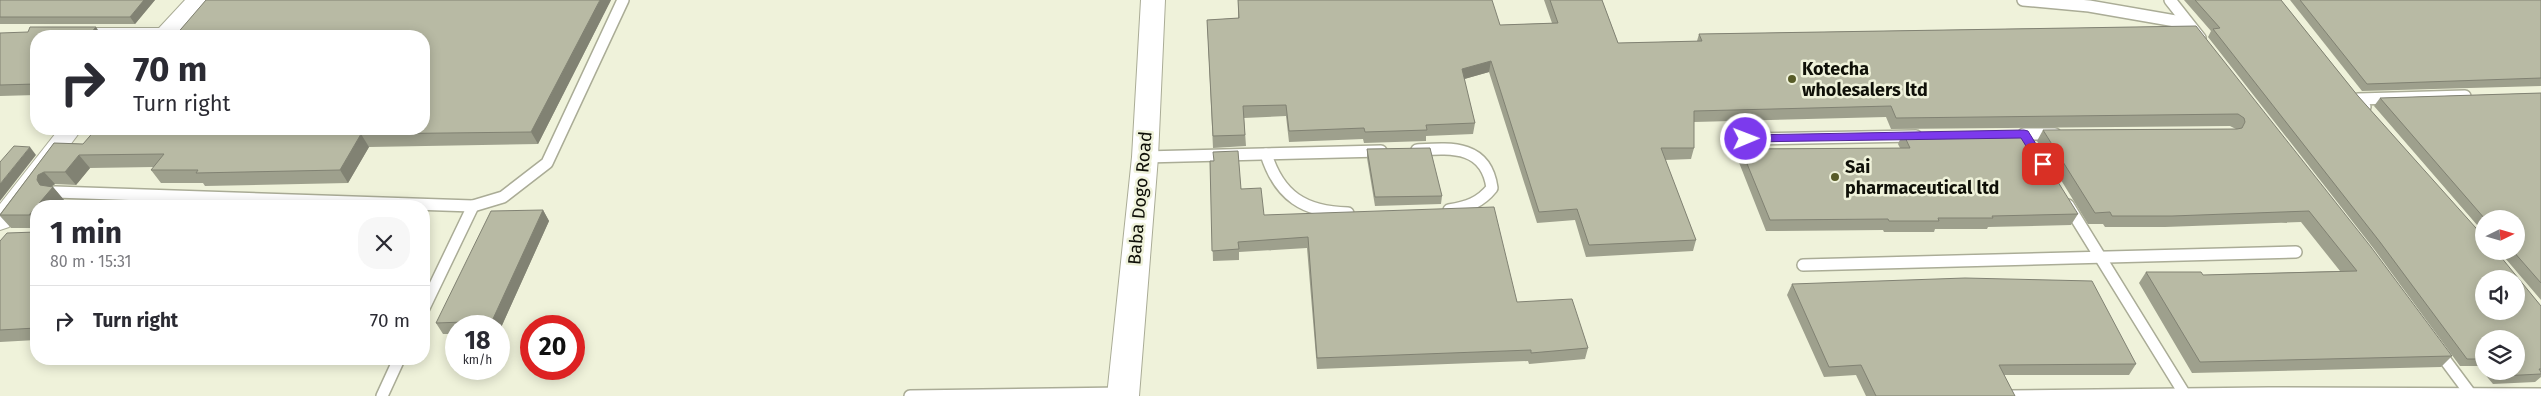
<!DOCTYPE html>
<html lang="en">
<head>
<meta charset="utf-8">
<style>
  body { margin:0; font-family:"Fira Sans",sans-serif; background:#f7f7f7; color:#2b2b33; height:100vh; display:flex; flex-direction:column; font-size:19px; white-space:nowrap }
  * { box-sizing:border-box; margin:0 }
  p { font-size:16px; color:#7c7c81 }
  .icon { flex:none; width:28px; height:28px; fill:none; stroke:currentColor; stroke-width:2; stroke-linecap:round; stroke-linejoin:round }
  .map { position:relative; flex:1; overflow:hidden }
  .side { position:absolute; left:30px; top:200px; width:400px; height:165px; display:flex; flex-direction:column; background:#fff; border-radius:20px; box-shadow:0 2px 12px #0003 }
  .side>* { flex:none }
  .guide { position:absolute; left:30px; top:30px; width:400px; height:105px; border-radius:20px; box-shadow:0 2px 12px #0003; background:#fff; color:#2b2b33; overflow:hidden }
  .needle { width:32px; rotate:85deg }
  .tools { position:absolute; left:2475px; top:210px; display:grid; gap:10px }
  .tools a { display:grid; place-items:center; width:50px; height:50px; border-radius:50%; background:#fff; box-shadow:0 2px 12px #0003; font-size:25px }
  .speed { position:absolute; left:445px; top:315px; display:flex; gap:10px; font-size:25px; font-weight:700; text-align:center }
  .speed>* { display:grid; place-content:center; width:65px; height:65px; border-radius:50%; background:#fff; box-shadow:0 2px 12px #0003; line-height:1 }
  .speed small { font-size:12px; font-weight:400 }
  .speed .limit { border:8px solid #d22; background:#fff; color:#111 }
  .pin { position:absolute; display:grid; place-items:center; width:42px; height:42px; color:#fff; margin:-21px; border-radius:10px; box-shadow:0 2px 8px #0006 }
  .me { position:absolute; width:55px; margin:-28px; rotate:89deg; stroke-linejoin:round; filter:drop-shadow(0 0 4px #0008) }
  .turn { display:flex; align-items:center; gap:18px; height:105px; padding:0 20px; font-size:22px }
  .turn .icon { width:65px; height:65px; stroke-width:2.5 }
  .turn b { display:block; font-size:35px; line-height:42px }
  .round { display:grid; place-items:center; flex:none; width:52px; height:52px; border-radius:20px; background:#f7f7f7 }
  .head { display:flex; align-items:center; justify-content:space-between; height:85px; padding:0 20px }
  h1 { font-size:30px; font-weight:700; line-height:38px }
  ul { padding:0; list-style:none }
  li { display:flex; align-items:center; gap:15px; height:70px; padding:0 20px; border-top:1px solid #e1e1e2 }
  li div { flex:1 }
  li b { display:block; font-size:19px }
  li em { font-style:normal }
  .map>svg:first-child { display:block }
</style>
</head>
<body>
<div class="map">
<svg width="2541" height="396" viewBox="0 0 2541 396">
  <rect width="100%" height="100%" fill="#eff2da"/>
  <g fill="none" stroke-linecap="round" stroke-linejoin="round">
    <defs>
      <g id="service">
        <path d="M 2023,0 L 2089,6 L 2187,23"/>
        <path d="M 2170,0 L 2200,38"/>
        <path d="M 2365,107 L 2358,99 L 2465,96"/>
        <path d="M 2024,134 L 2055,134"/>
        <path d="M 1746,139 L 1916,136"/>
        <path d="M 1417,150 C 1452,148 1486,145 1492,188 C 1480,203 1467,207 1449,210"/>
        <path d="M 1266,154 C 1279,196 1304,212 1348,213"/>
        <path d="M 1145,157 L 1381,151"/>
        <path d="M 55,192 L 473,206 L 503,197 L 547,163 L 623,0"/>
        <path d="M 2068,205 L 2184,393"/>
        <path d="M 1803,265 L 2296,252"/>
        <path d="M 424,308 L 473,206"/>
        <path d="M 2437,349 L 2472,396"/>
        <path d="M 382,396 L 399,359"/>
        <path d="M 910,396 L 1122,393"/>
        <path d="M 2011,396 L 2268,393 L 2541,394"/>
      </g>
      <g id="minor">
        <path d="M 185,0 L 206,0 L 175,36 L 60,35 L 63,30 L 70,28 L 159,28 Z"/>
        <path d="M 59,129 L 82,129 L 9,227 L 0,230 L 0,204 Z"/>
      </g>
      <path id="tertiary" d="M 1141,0 L 1165,0 L 1158,157 L 1139,396 L 1107,396 L 1132,157 Z"/>
    </defs>
    <use href="#service" stroke="#aaac96" stroke-width="14"/>
    <use href="#minor" stroke="#aaac96" stroke-width="2"/>
    <use href="#tertiary" stroke="#aaac96" stroke-width="2"/>
    <use href="#service" stroke="#fff" stroke-width="11"/>
    <use href="#minor" fill="#fff" fill-rule="evenodd"/>
    <use href="#tertiary" fill="#fff" fill-rule="evenodd"/>
  </g>
  <g fill="#9ea08d" fill-rule="evenodd">
    <path d="M 0,0 L 155,0 L 135,24 L 0,24 Z"/>
    <path d="M 611,0 L 538,144 L 369,147 L 348,183 L 205,186 L 203,183 L 161,183 L 151,170 L 154,167 L 90,168 L 76,185 L 55,184 L 51,187 L 53,187 L 64,200 L 36,206 L 36,228 L 11,228 L 0,216 L 0,214 L 54,143 L 83,144 Z"/>
    <path d="M 1238,0 L 1500,25 L 1552,23 L 1544,0 L 1602,0 L 1618,43 L 1697,41 L 1699,34 L 2196,26 L 2452,356 L 2441,367 L 2192,373 L 2139,283 L 2146,272 L 2203,275 L 2340,271 L 2301,222 L 2165,227 L 2105,227 L 2103,224 L 2088,224 L 2037,141 L 2043,130 L 2236,129 L 2230,126 L 1891,129 L 1886,117 L 1694,122 L 1694,148 L 1691,159 L 1665,160 L 1696,240 L 1693,251 L 1586,257 L 1575,220 L 1537,223 L 1489,72 L 1464,79 L 1475,123 L 1473,134 L 1426,136 L 1426,141 L 1364,143 L 1363,139 L 1289,142 L 1286,116 L 1244,118 L 1246,146 L 1213,148 L 1207,20 L 1238,18 Z"/>
    <path d="M 2184,0 L 2281,0 L 2358,96 L 2541,306 L 2541,377 L 2535,382 L 2493,384 L 2478,366 L 2460,366 L 2374,249 L 2208,37 L 2211,31 ZM 2484,339 L 2516,371 L 2484,371 Z"/>
    <path d="M 2290,0 L 2541,0 L 2541,86 L 2362,91 Z"/>
    <path d="M 0,33 L 36,36 L 36,95 L 0,96 Z"/>
    <path d="M 2541,93 L 2541,300 L 2499,251 L 2516,251 L 2516,219 L 2484,219 L 2484,233 L 2374,106 L 2380,98 Z"/>
    <path d="M 1903,133 L 2078,214 L 2071,225 L 1988,227 L 1987,229 L 1935,229 L 1934,232 L 1884,232 L 1883,230 L 1766,231 L 1738,160 L 1741,149 L 1900,148 L 1898,144 Z"/>
    <path d="M 1367,149 L 1442,196 L 1441,204 L 1375,206 L 1367,158 Z"/>
    <path d="M 1210,161 L 1241,189 L 1264,215 L 1517,302 L 1588,348 L 1585,359 L 1529,364 L 1528,361 L 1317,369 L 1307,248 L 1239,252 L 1239,260 L 1213,261 Z"/>
    <path d="M 543,210 L 549,221 L 499,332 L 499,326 L 456,326 L 456,334 L 443,334 L 436,323 Z"/>
    <path d="M 36,232 L 36,340 L 0,342 L 0,241 Z"/>
    <path d="M 1792,284 L 2136,364 L 2129,375 L 2004,375 L 2015,396 L 1866,396 L 1856,375 L 1824,377 L 1787,295 Z"/>
  </g>
  <g fill="#818273">
    <path d="M 144,0 L 155,0 L 135,24 L 130,17 Z"/>
    <path d="M 600,0 L 611,0 L 538,144 L 531,132 Z"/>
    <path d="M 96,27 L 102,36 L 88,36 Z"/>
    <path d="M 1491,61 L 1489,72 L 1461,80 L 1462,69 Z"/>
    <path d="M 361,134 L 369,147 L 348,183 L 340,170 Z"/>
    <path d="M 30,147 L 36,155 L 0,201 L 0,184 Z"/>
    <path d="M 79,155 L 90,168 L 76,185 L 65,172 Z"/>
    <path d="M 44,172 L 55,184 L 49,188 L 53,187 L 64,200 L 58,206 L 37,206 L 40,185 L 37,180 L 38,175 Z"/>
    <path d="M 36,207 L 36,223 L 29,215 Z"/>
    <path d="M 543,210 L 549,221 L 499,332 L 499,326 L 496,326 L 492,321 Z"/>
  </g>
  <g fill="#b8baa4" stroke="#818273" fill-rule="evenodd">
    <path d="M 0,0 L 144,0 L 130,17 L 0,17 Z"/>
    <path d="M 206,0 L 600,0 L 531,132 L 361,134 L 340,170 L 196,173 L 198,170 L 151,170 L 164,154 L 79,155 L 65,172 L 44,172 L 38,175 L 37,180 L 40,185 L 53,187 L 29,215 L 0,215 L 54,143 L 83,144 L 96,129 L 424,129 L 424,36 L 175,36 Z"/>
    <path d="M 1238,0 L 1492,0 L 1500,25 L 1558,23 L 1550,0 L 1602,0 L 1618,43 L 1702,41 L 1699,34 L 2196,26 L 2371,247 L 2452,356 L 2200,362 L 2146,272 L 2201,272 L 2203,275 L 2357,271 L 2309,211 L 2172,216 L 2112,216 L 2110,212 L 2095,213 L 2043,130 L 2237,129 L 2242,128 L 2245,122 L 2244,118 L 2238,114 L 1896,118 L 1891,106 L 1694,111 L 1694,148 L 1661,148 L 1696,240 L 1589,245 L 1577,209 L 1539,212 L 1491,61 L 1462,69 L 1475,123 L 1426,125 L 1427,130 L 1365,132 L 1364,128 L 1289,131 L 1286,105 L 1243,106 L 1245,135 L 1213,136 L 1207,20 L 1239,18 Z"/>
    <path d="M 2195,0 L 2281,0 L 2358,96 L 2484,237 L 2484,251 L 2496,251 L 2541,306 L 2541,369 L 2539,369 L 2541,372 L 2541,374 L 2501,376 L 2497,371 L 2516,371 L 2516,339 L 2484,339 L 2484,359 L 2467,359 L 2380,242 L 2213,29 L 2220,28 ZM 2484,279 L 2516,279 L 2516,311 L 2484,311 Z"/>
    <path d="M 2300,0 L 2541,0 L 2541,78 L 2367,84 Z"/>
    <path d="M 30,27 L 96,27 L 88,36 L 36,36 L 36,84 L 0,85 L 0,33 L 28,32 Z"/>
    <path d="M 2541,93 L 2541,283 L 2513,251 L 2516,251 L 2516,219 L 2485,219 L 2380,98 Z"/>
    <path d="M 2026,131 L 2078,214 L 1992,216 L 1993,218 L 1938,218 L 1939,221 L 1889,221 L 1888,219 L 1770,220 L 1741,149 L 1910,148 L 1903,133 Z"/>
    <path d="M 14,146 L 30,147 L 0,184 L 0,162 Z"/>
    <path d="M 1430,148 L 1442,196 L 1375,197 L 1367,149 Z"/>
    <path d="M 1238,151 L 1241,189 L 1261,188 L 1264,215 L 1494,207 L 1517,302 L 1572,299 L 1588,348 L 1531,353 L 1531,350 L 1317,358 L 1308,237 L 1238,242 L 1239,249 L 1212,251 L 1210,161 L 1214,161 L 1213,152 Z"/>
    <path d="M 543,210 L 492,321 L 436,323 L 491,211 Z"/>
    <path d="M 36,232 L 36,328 L 0,330 L 0,241 L 7,233 Z"/>
    <path d="M 1965,278 L 2092,281 L 2136,364 L 1999,365 L 2015,396 L 1876,396 L 1861,365 L 1829,367 L 1792,284 Z"/>
  </g>
  <path fill="#7c3aed" stroke="#51269a" d="M 2024,130 L 2028,131 L 2047,162 L 2047,167 L 2039,167 L 2021,138 L 1746,142 L 1740,139 L 1746,135 Z"/>
  <g fill="#575b28" stroke="#eff2da" stroke-width="2">
    <circle cx="1792" cy="79" r="5"/>
    <circle cx="1835" cy="177" r="5"/>
  </g>
  <g text-anchor="middle" stroke-width="5" stroke-linejoin="round" paint-order="stroke">
    <g font-size="18" font-weight="bold" fill="#0f1008" stroke="#eff2da" text-anchor="start">
      <text x="1802" y="75">Kotecha<tspan x="1802" dy="21">wholesalers ltd</tspan></text>
      <text x="1845" y="173">Sai<tspan x="1845" dy="21">pharmaceutical ltd</tspan></text>
    </g>
    <g font-size="18" fill="#0f1008" stroke="#eff2da">
      <text transform="translate(1140 198) rotate(-85)" y="6">Baba Dogo Road</text>
    </g>
  </g>
</svg>
<div class="tools">
<a><svg class="needle" viewBox="-14 -14 28 28"><path d="M0-13l5 13h-10z" fill="#e53935"/><path d="M0 13l5-13h-10z" fill="#7c7c81"/></svg></a>
<a><svg class="icon" aria-label="sound" viewBox="0 0 24 24"><path d="M4 9h4l5-4v14l-5-4H4zM17 9q2 3 0 6"/></svg></a>
<a><svg class="icon" aria-label="layers" viewBox="0 0 24 24"><path d="M12 4l9 5-9 5-9-5zM3 14l9 5 9-5"/></svg></a>
</div>
<div class="speed"><div>18<small>km/h</small></div><div class="limit">20</div></div>
<div class="pin" style="left:2043px;top:164px;background:#d93025"><svg class="icon" aria-label="arrive" viewBox="0 0 24 24"><path d="M6 21V4h12l-3 4 3 4H6"/></svg></div>
<svg class="me" style="left:1746px;top:139px" viewBox="-20 -20 40 40"><circle r="17" fill="#7c3aed" stroke="#fff" stroke-width="3"/><path d="M0-11L8 9 0 5-8 9z" fill="#fff"/></svg>
<div class="guide">
<div class="turn"><svg class="icon" aria-label="right" viewBox="0 0 24 24"><path d="M7 20v-9h11M14 6l5 5-5 5"/></svg><div><b>70 m</b>Turn right</div></div>
</div>
<section class="side">
<div class="head"><div><h1>1 min</h1><p>80 m · 15:31</p></div><a class="round"><svg class="icon" aria-label="close" viewBox="0 0 24 24"><path d="M6 6l12 12M18 6L6 18"/></svg></a></div>
<ul>
<li><svg class="icon" aria-label="right" viewBox="0 0 24 24"><path d="M7 20v-9h11M14 6l5 5-5 5"/></svg><div><b>Turn right</b></div><em>70 m</em></li>
</ul>
</section>
</div>
</body>
</html>
